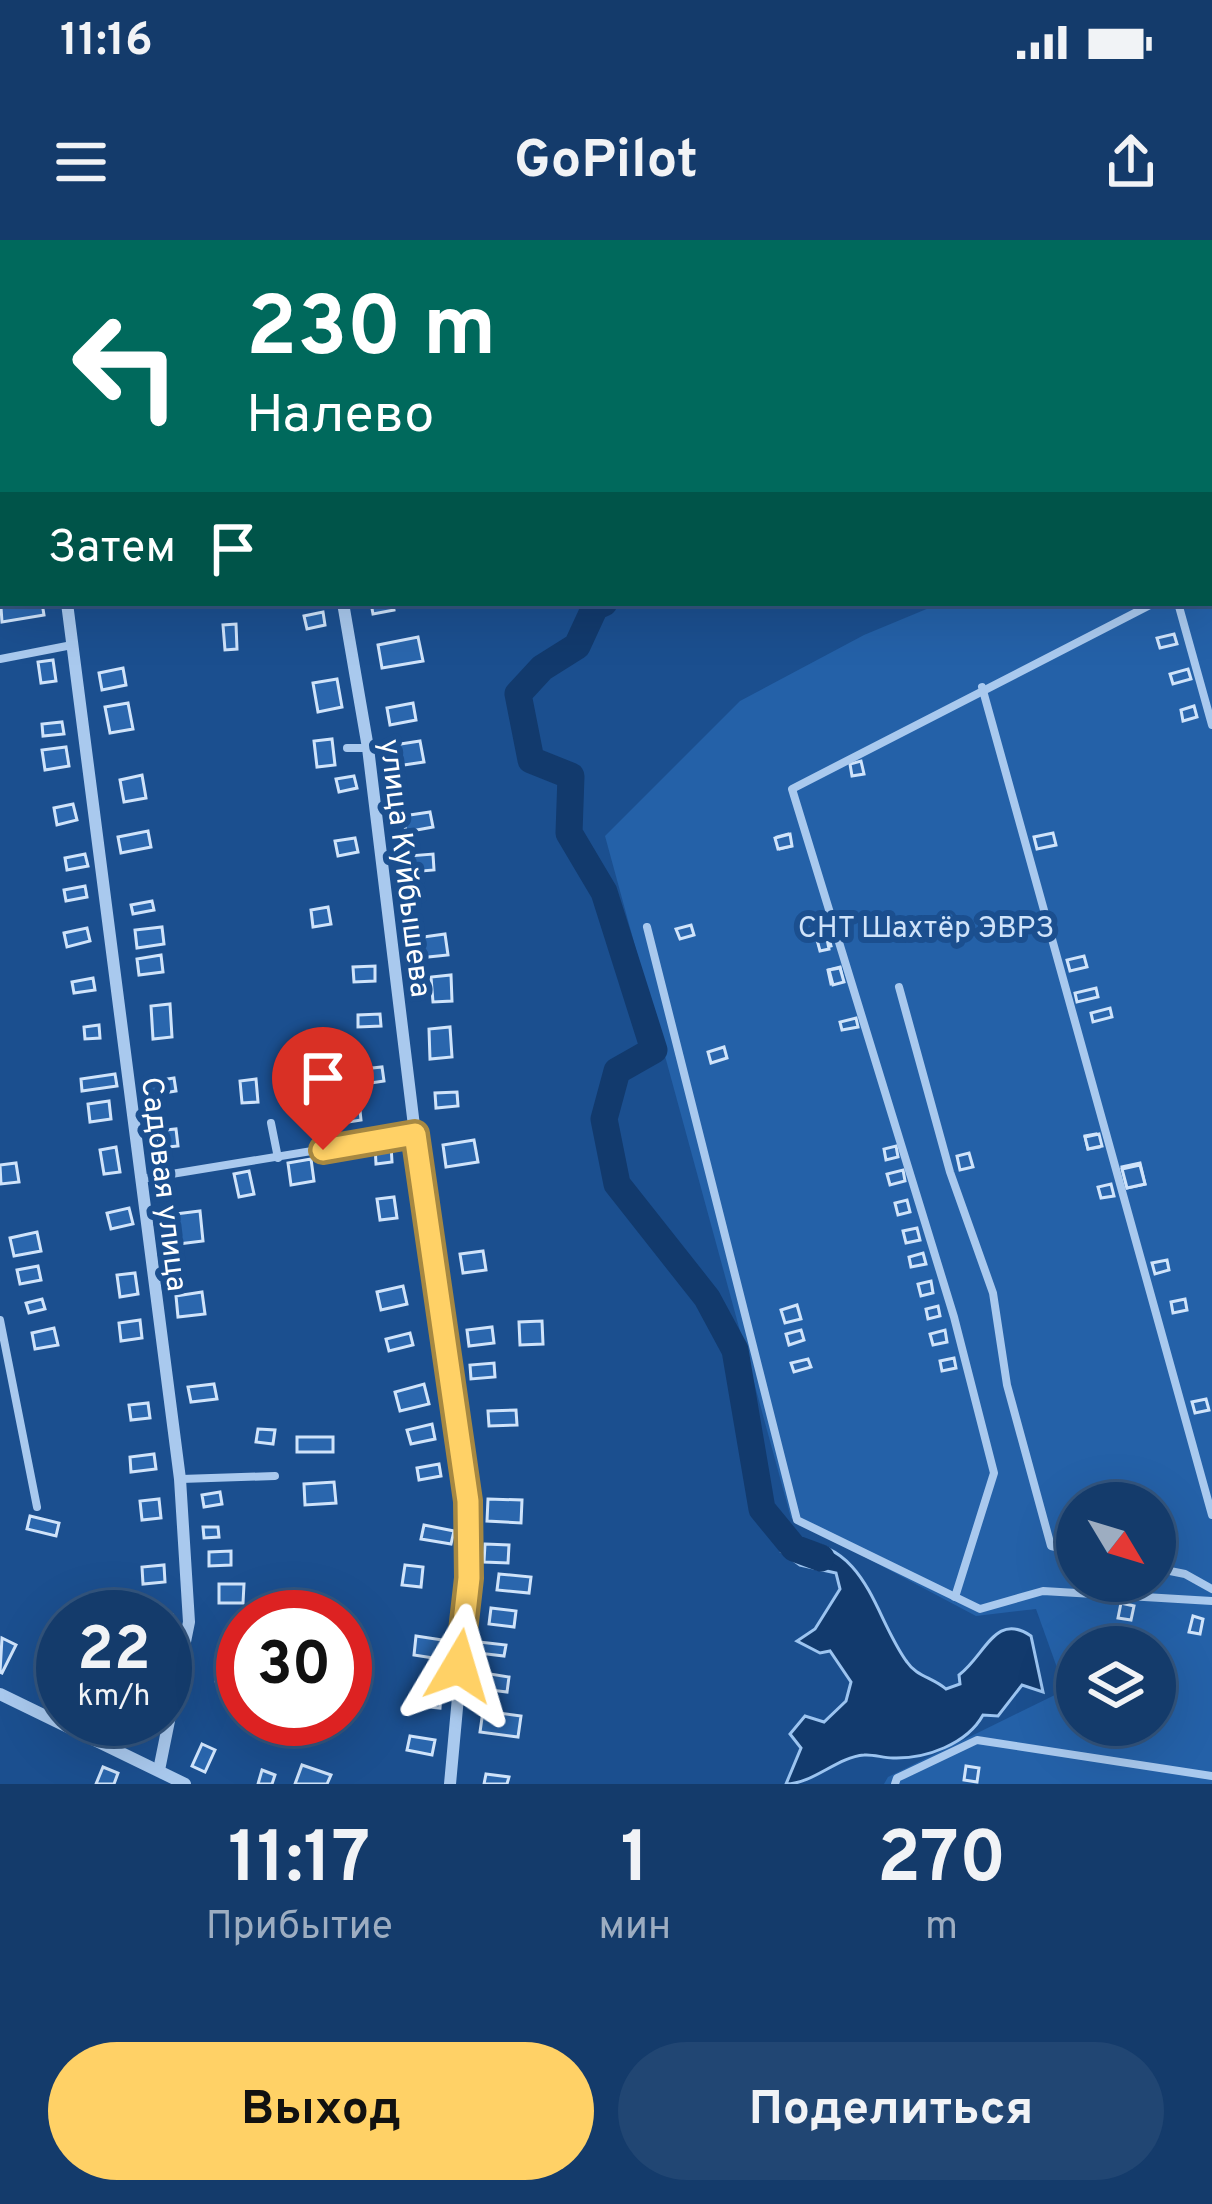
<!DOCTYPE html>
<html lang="ru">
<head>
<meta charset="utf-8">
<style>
  body { margin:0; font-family:Overpass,sans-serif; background:#214673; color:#f1f3f6; height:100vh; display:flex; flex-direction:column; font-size:45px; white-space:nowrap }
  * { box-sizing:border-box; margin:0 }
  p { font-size:39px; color:#9dadc1 }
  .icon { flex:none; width:66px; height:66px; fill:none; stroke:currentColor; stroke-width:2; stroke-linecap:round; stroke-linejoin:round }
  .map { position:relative; height:1544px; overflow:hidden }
  .panel { display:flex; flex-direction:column; background:#143b6b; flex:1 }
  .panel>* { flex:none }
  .banner { position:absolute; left:0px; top:0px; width:1212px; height:366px; box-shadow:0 12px 48px #0002,0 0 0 3px #33557e; background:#00695c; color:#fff; overflow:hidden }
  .needle { width:78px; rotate:128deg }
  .tools { position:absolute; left:1056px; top:1242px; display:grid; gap:24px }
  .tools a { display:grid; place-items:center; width:120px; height:120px; border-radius:50%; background:#143b6b; box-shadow:0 12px 48px #0002,0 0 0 3px #33557e; font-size:60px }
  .speed { position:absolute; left:36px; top:1350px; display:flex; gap:24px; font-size:60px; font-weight:700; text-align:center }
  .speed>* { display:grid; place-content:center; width:156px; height:156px; border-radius:50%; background:#143b6b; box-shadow:0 12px 48px #0002,0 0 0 3px #33557e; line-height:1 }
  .speed small { font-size:30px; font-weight:400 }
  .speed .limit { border:18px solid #d22; background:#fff; color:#111 }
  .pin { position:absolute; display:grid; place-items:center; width:102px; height:102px; color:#fff; margin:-123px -51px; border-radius:50% 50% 50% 0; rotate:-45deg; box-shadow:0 0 12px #0007 }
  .pin .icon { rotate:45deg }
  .me { position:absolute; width:132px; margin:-66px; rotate:7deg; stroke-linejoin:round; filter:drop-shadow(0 0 9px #0008) }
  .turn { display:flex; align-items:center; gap:42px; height:252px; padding:0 48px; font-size:54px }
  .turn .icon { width:156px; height:156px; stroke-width:2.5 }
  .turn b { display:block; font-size:84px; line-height:102px }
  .then { display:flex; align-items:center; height:114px; padding:0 48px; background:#0003; gap:24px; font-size:45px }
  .eta { display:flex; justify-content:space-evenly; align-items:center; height:204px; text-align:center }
  .eta b { font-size:72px; font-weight:700; line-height:84px }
  .primary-button { display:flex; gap:24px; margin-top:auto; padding:24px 48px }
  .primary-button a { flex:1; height:138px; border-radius:72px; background:#ffd166; color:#111; font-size:48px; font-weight:700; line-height:138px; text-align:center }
  .primary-button a+a { background:#214673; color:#f1f3f6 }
  .status { display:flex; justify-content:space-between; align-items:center; height:84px; padding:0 60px; background:#143b6b; direction:ltr }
  .status svg { height:33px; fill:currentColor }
  header { display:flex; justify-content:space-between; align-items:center; height:156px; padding:0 48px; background:#143b6b; font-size:54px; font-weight:700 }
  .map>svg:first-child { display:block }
</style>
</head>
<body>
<div class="status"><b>11:16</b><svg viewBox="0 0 49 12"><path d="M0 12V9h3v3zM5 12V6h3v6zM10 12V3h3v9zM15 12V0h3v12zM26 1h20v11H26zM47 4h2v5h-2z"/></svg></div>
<header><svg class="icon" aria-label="menu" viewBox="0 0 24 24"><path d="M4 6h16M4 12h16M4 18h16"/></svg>GoPilot<svg class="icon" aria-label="share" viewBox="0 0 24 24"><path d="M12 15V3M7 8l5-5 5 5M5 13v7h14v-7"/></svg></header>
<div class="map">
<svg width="1212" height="1544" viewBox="0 0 1212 1544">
  <rect width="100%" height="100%" fill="#1b4f8f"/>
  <g fill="#2461a8" fill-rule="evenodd">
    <path d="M 652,0 L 1212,0 L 1212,261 L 1209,3 Z"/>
    <path d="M 1212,265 L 1212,1544 L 884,1544 L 888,1537 L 1065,1450 L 1036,1369 L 976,1376 L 791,1278 L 605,596 L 740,461 L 864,395 L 941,363 L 1209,363 ZM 1077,1263 L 1155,1263 L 1155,1341 L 1077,1341 ZM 1077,1407 L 1155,1407 L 1155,1485 L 1077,1485 Z"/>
  </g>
  <path fill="#123a6d" stroke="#9cc4f0" stroke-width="3" d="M 797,1301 C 868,1305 874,1377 907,1422 C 916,1436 934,1438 946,1449 L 960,1444 L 959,1435 C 985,1416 995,1371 1031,1396 L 1043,1452 L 1022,1445 L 998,1476 L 983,1475 C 967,1504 926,1519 893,1518 C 883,1518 873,1514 864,1515 C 837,1517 813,1544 786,1544 L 801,1508 L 790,1494 L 805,1476 L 824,1482 L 846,1461 L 851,1442 L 830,1411 L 820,1413 L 797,1401 L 815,1389 L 840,1349 L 836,1333 L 800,1325 L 782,1312 Z"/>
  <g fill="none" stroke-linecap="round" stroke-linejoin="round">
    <g stroke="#123a6d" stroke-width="27">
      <path d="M 540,3 L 542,0"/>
      <path d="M 1209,276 L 1212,275"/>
      <path d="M 604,363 L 595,367 L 577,406 L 542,428 L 518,454 L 531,520 L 571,536 L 569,593 L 604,652 L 654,810 L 617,831 L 604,879 L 617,944 L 707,1058 L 735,1110 L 762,1269 L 794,1308 L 821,1318"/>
    </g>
  </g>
  <g fill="#2a66ad" stroke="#cfe3fa" stroke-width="3">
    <path d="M 2,27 L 3,83 L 0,84 L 0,28 Z"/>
    <path d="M 0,353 L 3,363 L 42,363 L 44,375 L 2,382 Z"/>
    <path d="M 371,363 L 393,363 L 394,370 L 373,374 Z"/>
    <path d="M 323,372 L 325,385 L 307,389 L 304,376 Z"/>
    <path d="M 236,384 L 237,409 L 225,410 L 223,385 Z"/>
    <path d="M 1174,394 L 1177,404 L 1160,408 L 1157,398 Z"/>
    <path d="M 418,397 L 423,421 L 382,428 L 378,405 Z"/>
    <path d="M 53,420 L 56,441 L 41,443 L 38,422 Z"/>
    <path d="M 123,428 L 126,445 L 102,450 L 99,433 Z"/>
    <path d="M 1188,429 L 1191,439 L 1173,444 L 1170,434 Z"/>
    <path d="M 337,439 L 342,467 L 318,472 L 313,443 Z"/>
    <path d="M 128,463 L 133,489 L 110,493 L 105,467 Z"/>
    <path d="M 413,463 L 416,480 L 390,485 L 387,468 Z"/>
    <path d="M 1194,466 L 1197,477 L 1183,481 L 1181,470 Z"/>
    <path d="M 62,482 L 64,494 L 43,496 L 42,484 Z"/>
    <path d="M 332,499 L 335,525 L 317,527 L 314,501 Z"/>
    <path d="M 420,501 L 424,522 L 397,526 L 394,505 Z"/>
    <path d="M 66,507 L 69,526 L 45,530 L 42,510 Z"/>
    <path d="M 861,521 L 864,534 L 852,536 L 850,524 Z"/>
    <path d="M 142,535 L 146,558 L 124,562 L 120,540 Z"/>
    <path d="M 354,536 L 357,548 L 339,552 L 336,539 Z"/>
    <path d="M 73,564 L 77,580 L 57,585 L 54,568 Z"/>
    <path d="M 430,572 L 433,587 L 406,592 L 403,576 Z"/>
    <path d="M 148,591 L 151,607 L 121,613 L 118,597 Z"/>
    <path d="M 1053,593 L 1056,605 L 1037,609 L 1034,597 Z"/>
    <path d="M 788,594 L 791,606 L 780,609 L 777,597 Z"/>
    <path d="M 790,594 L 792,606 L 778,609 L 775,598 Z"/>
    <path d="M 355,598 L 358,612 L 338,616 L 335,601 Z"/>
    <path d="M 85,614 L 88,626 L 67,630 L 65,618 Z"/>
    <path d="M 433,614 L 434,630 L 410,632 L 408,616 Z"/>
    <path d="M 85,646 L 87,657 L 66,661 L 64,650 Z"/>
    <path d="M 152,661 L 154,670 L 133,674 L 131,665 Z"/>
    <path d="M 328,667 L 331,684 L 313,687 L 311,670 Z"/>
    <path d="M 691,685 L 694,695 L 680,699 L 676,689 Z"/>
    <path d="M 162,687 L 164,704 L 137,708 L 135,690 Z"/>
    <path d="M 87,688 L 90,701 L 67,707 L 64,693 Z"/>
    <path d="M 827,691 L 831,706 L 820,709 L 816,694 Z"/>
    <path d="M 445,694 L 448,715 L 418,718 L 416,698 Z"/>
    <path d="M 826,694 L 829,709 L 820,711 L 816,696 Z"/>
    <path d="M 161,715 L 163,732 L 139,735 L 137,719 Z"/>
    <path d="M 1084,716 L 1087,727 L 1070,731 L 1067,720 Z"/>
    <path d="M 375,726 L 375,741 L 354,742 L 353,727 Z"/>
    <path d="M 840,727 L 843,741 L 831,744 L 828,730 Z"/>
    <path d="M 840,728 L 844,742 L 833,745 L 829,730 Z"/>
    <path d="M 451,735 L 452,761 L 433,762 L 431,737 Z"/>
    <path d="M 93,738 L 95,750 L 74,753 L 72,742 Z"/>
    <path d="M 1096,748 L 1098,757 L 1077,762 L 1075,753 Z"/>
    <path d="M 170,764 L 172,797 L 153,799 L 151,766 Z"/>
    <path d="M 1110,768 L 1112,777 L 1093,782 L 1091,773 Z"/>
    <path d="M 380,774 L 381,786 L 358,787 L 358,775 Z"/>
    <path d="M 856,778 L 858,787 L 842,790 L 840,782 Z"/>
    <path d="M 99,785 L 100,798 L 85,799 L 84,787 Z"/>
    <path d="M 450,787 L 452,817 L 430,819 L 429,789 Z"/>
    <path d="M 724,807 L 727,818 L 711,823 L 708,812 Z"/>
    <path d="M 382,827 L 384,841 L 364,844 L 362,829 Z"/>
    <path d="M 299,833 L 302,860 L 283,862 L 279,835 Z"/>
    <path d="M 115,834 L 117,846 L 82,851 L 81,839 Z"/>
    <path d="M 174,838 L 176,851 L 151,855 L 149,842 Z"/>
    <path d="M 256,839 L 258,862 L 242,863 L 240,841 Z"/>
    <path d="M 457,852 L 458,866 L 436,868 L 435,853 Z"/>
    <path d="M 109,861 L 111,879 L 90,882 L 88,864 Z"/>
    <path d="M 359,861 L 361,880 L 342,883 L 340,864 Z"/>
    <path d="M 176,889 L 178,906 L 158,908 L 155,891 Z"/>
    <path d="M 1096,894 L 1099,907 L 1088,909 L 1085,896 Z"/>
    <path d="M 1099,894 L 1102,906 L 1088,909 L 1085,897 Z"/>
    <path d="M 474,900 L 478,922 L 446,927 L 443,905 Z"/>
    <path d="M 391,905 L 392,922 L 376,924 L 375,906 Z"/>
    <path d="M 896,906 L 898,917 L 886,920 L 884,909 Z"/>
    <path d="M 116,907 L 120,932 L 104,934 L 100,910 Z"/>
    <path d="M 969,913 L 973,927 L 960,930 L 957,916 Z"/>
    <path d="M 311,919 L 314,941 L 291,945 L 288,923 Z"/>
    <path d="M 16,923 L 19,942 L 1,944 L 0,925 Z"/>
    <path d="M 1140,923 L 1145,944 L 1127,948 L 1122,927 Z"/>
    <path d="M 1140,925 L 1145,944 L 1127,948 L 1122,929 Z"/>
    <path d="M 903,930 L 905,941 L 890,945 L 887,934 Z"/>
    <path d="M 249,931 L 254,954 L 239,957 L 234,934 Z"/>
    <path d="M 1111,944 L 1114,956 L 1101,958 L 1098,947 Z"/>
    <path d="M 394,957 L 397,978 L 380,980 L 377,959 Z"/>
    <path d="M 907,960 L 910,972 L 898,975 L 895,963 Z"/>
    <path d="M 129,968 L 133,984 L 111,989 L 107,973 Z"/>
    <path d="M 200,971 L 203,1001 L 170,1005 L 167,975 Z"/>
    <path d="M 917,988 L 920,1000 L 906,1003 L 903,991 Z"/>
    <path d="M 37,992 L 41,1011 L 14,1016 L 10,998 Z"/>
    <path d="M 483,1011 L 486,1030 L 463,1033 L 460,1014 Z"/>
    <path d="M 923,1013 L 926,1024 L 911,1027 L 909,1017 Z"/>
    <path d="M 1167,1020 L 1169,1030 L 1155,1034 L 1152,1023 Z"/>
    <path d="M 38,1026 L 41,1040 L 20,1044 L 17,1030 Z"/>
    <path d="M 135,1033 L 138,1054 L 120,1057 L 117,1035 Z"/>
    <path d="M 931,1041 L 933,1053 L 921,1056 L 918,1044 Z"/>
    <path d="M 403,1046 L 407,1064 L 381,1070 L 377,1052 Z"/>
    <path d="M 202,1052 L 205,1074 L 178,1077 L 176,1056 Z"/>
    <path d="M 42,1059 L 45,1069 L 29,1073 L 26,1063 Z"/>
    <path d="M 1185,1059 L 1187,1070 L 1173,1073 L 1171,1062 Z"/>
    <path d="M 797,1065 L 801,1079 L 785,1083 L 781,1070 Z"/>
    <path d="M 938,1066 L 940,1076 L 928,1079 L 926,1069 Z"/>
    <path d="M 140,1080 L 142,1098 L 121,1101 L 119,1083 Z"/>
    <path d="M 542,1081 L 543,1104 L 520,1105 L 519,1082 Z"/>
    <path d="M 492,1087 L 494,1103 L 469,1106 L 467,1090 Z"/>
    <path d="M 54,1088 L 58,1105 L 35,1109 L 32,1093 Z"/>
    <path d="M 801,1090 L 804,1100 L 789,1105 L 786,1094 Z"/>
    <path d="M 945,1090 L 947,1102 L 933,1105 L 930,1094 Z"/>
    <path d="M 410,1093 L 413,1105 L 389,1111 L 386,1099 Z"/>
    <path d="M 954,1118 L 956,1128 L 942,1131 L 940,1121 Z"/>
    <path d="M 808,1119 L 811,1127 L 794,1132 L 791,1123 Z"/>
    <path d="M 494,1123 L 495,1137 L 471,1139 L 470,1125 Z"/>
    <path d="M 214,1144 L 217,1159 L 191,1162 L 188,1147 Z"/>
    <path d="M 424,1144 L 429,1164 L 400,1171 L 395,1152 Z"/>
    <path d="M 1206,1159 L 1209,1170 L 1195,1173 L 1192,1162 Z"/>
    <path d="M 148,1163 L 150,1178 L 131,1180 L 129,1165 Z"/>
    <path d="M 516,1170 L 517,1185 L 489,1186 L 488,1171 Z"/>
    <path d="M 432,1184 L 435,1199 L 411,1204 L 407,1190 Z"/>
    <path d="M 258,1189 L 275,1190 L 273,1204 L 256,1202 Z"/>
    <rect x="297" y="1197" width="36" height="15"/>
    <path d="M 154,1214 L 156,1229 L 131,1232 L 130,1217 Z"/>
    <path d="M 439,1224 L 441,1236 L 419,1240 L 417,1228 Z"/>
    <path d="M 334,1242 L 336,1263 L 305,1265 L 304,1244 Z"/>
    <path d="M 220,1252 L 222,1264 L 204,1267 L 202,1255 Z"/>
    <path d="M 159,1259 L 161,1278 L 142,1280 L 140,1261 Z"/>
    <path d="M 488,1259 L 522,1260 L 521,1283 L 487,1281 Z"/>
    <path d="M 30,1276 L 59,1283 L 56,1296 L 27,1289 Z"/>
    <path d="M 424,1285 L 454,1291 L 451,1304 L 421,1299 Z"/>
    <path d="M 203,1287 L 218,1287 L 219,1297 L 204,1298 Z"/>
    <path d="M 485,1304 L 509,1305 L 508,1323 L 484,1322 Z"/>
    <path d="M 231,1311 L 231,1325 L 209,1326 L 209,1312 Z"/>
    <path d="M 164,1325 L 165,1342 L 143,1344 L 142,1327 Z"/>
    <path d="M 405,1325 L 423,1327 L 421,1347 L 402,1345 Z"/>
    <path d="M 499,1334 L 531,1337 L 529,1353 L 497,1350 Z"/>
    <path d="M 219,1344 L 244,1344 L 243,1363 L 219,1363 Z"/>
    <path d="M 1121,1363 L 1134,1366 L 1131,1380 L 1118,1378 Z"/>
    <path d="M 491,1368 L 516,1371 L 514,1387 L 489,1384 Z"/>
    <path d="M 146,1375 L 172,1375 L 172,1396 L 165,1396 L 165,1377 Z"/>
    <path d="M 1193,1376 L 1203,1379 L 1200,1394 L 1189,1392 Z"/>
    <path d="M 416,1396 L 449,1401 L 446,1420 L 414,1415 Z"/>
    <path d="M 2,1398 L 16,1405 L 2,1433 L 0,1432 Z"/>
    <path d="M 479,1402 L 506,1405 L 504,1416 L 478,1413 Z"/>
    <path d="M 218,1427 L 243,1431 L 243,1446 L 216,1441 Z"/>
    <path d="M 484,1433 L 509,1437 L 507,1452 L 482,1449 Z"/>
    <path d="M 420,1452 L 441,1454 L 440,1468 L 418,1466 Z"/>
    <path d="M 483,1471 L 521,1476 L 518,1497 L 480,1492 Z"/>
    <path d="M 410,1496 L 435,1500 L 432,1515 L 407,1510 Z"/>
    <path d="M 202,1504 L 215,1510 L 205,1532 L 192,1526 Z"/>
    <path d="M 302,1525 L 331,1535 L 327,1544 L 295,1544 Z"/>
    <path d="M 966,1526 L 979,1528 L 977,1542 L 964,1540 Z"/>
    <path d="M 103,1527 L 118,1533 L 114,1544 L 96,1544 Z"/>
    <path d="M 262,1530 L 275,1535 L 272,1544 L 258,1544 Z"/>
    <path d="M 486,1534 L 509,1537 L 507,1544 L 484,1544 Z"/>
  </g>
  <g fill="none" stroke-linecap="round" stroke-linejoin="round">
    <g stroke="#a9c9ee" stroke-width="8">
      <path d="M 77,0 L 118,3"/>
      <path d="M 1209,339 L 1212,338"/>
      <path d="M 1178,363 L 1212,485"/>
      <path d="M 0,419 L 72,405"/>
      <path d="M 982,447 L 1212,1275"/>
      <path d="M 347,508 L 388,508"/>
      <path d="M 647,687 L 797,1280 L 980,1369 L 1043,1351 L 1212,1361"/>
      <path d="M 899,747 L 950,932 L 993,1053 L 1007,1145 L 1051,1306 L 1077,1312"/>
      <path d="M 271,883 L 278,918"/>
      <path d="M 141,939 L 415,894"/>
      <path d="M 0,1080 L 37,1267"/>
      <path d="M 181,1239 L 275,1236"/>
      <path d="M 1155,1328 L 1185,1334 L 1212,1349"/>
      <path d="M 955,1357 L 994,1233 L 954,1077 L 792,549 L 1154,363"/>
      <path d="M 895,1544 L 897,1538 L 977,1500 L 1212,1536"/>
    </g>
    <g stroke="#a9c9ee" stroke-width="12">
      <path d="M 9,0 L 10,3"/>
      <path d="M 756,0 L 757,3"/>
      <path d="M 919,0 L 920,3"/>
      <path d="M 1083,0 L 1084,3"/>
      <path d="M 375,3 L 376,0"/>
      <path d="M 1209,252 L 1212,251"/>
      <path d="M 0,322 L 3,322"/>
      <path d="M 67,363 L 180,1239 L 189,1382 L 159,1530"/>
      <path d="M 343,363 L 368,508 L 415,894 L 468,1261 L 469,1338 L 450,1544"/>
      <path d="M 0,1454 L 185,1544"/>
    </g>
  </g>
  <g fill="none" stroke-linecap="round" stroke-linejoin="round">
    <defs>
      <path id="route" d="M 323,910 L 415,894 L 468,1261 L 469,1338 L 459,1426"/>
    </defs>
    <use href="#route" stroke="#a68842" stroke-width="30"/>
    <use href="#route" stroke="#ffd166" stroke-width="21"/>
  </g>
  <g text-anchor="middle" stroke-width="12" stroke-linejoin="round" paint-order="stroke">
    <g font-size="30" fill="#fff" stroke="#1b4f8f">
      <text transform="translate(406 628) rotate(83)" y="10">улица Куйбышева</text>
      <text transform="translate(165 944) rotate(83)" y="10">Садовая улица</text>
    </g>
    <g font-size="30" fill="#cfe3fa" stroke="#1b4f8f">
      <text x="926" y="697">СНТ Шахтёр ЭВРЗ</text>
    </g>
  </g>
</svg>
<div class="tools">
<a><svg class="needle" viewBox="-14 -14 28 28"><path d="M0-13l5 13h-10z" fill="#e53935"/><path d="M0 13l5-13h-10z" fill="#9dadc1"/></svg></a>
<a><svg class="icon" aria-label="layers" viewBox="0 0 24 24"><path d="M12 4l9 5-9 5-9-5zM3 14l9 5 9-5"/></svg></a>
</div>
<div class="speed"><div>22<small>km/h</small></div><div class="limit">30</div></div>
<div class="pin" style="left:323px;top:910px;background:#d93025"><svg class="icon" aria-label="arrive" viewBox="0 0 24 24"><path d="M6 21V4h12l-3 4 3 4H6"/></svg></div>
<svg class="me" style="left:459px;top:1426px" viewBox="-20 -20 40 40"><path d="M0-17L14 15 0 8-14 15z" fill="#ffd166" stroke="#fff" stroke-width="4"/></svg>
<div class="banner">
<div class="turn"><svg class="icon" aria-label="left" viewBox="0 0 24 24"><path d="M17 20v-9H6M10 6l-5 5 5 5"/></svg><div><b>230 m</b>Налево</div></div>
<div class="then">Затем<svg class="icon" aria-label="arrive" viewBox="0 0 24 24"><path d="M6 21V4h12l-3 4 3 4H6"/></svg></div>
</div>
</div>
<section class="panel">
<div class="eta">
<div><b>11:17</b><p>Прибытие</p></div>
<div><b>1</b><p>мин</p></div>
<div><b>270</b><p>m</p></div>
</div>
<div class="primary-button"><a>Выход</a><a>Поделиться</a></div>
</section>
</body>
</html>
